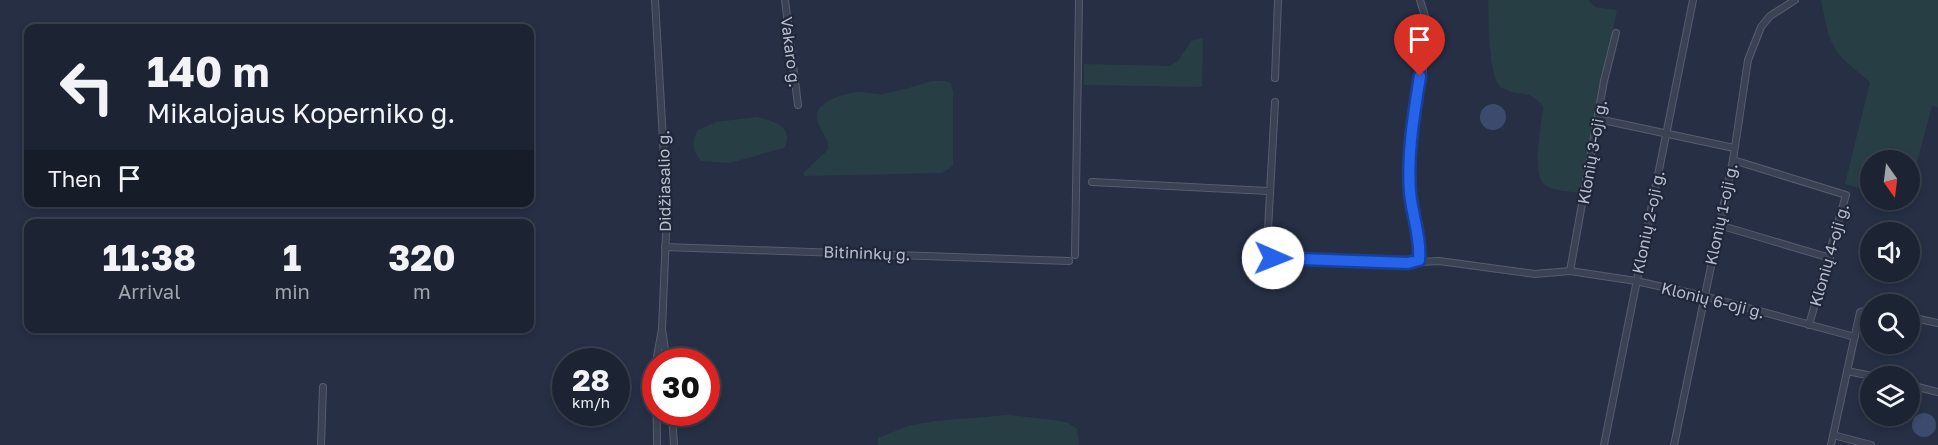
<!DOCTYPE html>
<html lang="en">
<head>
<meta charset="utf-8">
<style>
  body { margin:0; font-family:"Golos Text",sans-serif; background:#292f3f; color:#f1f3f6; height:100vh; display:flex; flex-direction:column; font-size:22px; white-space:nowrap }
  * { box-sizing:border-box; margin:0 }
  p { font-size:20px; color:#a0a4ac }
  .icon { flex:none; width:33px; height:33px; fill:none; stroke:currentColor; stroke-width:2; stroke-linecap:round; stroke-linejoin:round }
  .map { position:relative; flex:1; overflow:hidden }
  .panel { position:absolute; left:24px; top:219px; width:510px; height:114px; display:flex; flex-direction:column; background:#1c2333; border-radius:12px; box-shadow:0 3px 9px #0003,0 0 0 2px #3a404e }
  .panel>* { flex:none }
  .top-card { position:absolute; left:24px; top:24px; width:510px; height:183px; border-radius:12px; box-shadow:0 3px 9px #0003,0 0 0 2px #3a404e; background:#1c2333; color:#f1f3f6; overflow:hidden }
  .needle { width:39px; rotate:166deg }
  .tools { position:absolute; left:1860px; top:150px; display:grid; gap:12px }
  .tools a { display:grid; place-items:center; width:60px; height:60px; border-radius:50%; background:#1c2333; box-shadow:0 3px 9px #0003,0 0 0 2px #3a404e; font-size:30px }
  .speed { position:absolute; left:552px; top:348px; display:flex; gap:12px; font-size:30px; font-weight:700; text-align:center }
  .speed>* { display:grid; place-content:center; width:78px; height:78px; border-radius:50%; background:#1c2333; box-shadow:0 3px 9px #0003,0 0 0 2px #3a404e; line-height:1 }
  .speed small { font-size:15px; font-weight:400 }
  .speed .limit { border:9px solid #d22; background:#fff; color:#111 }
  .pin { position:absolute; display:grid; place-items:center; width:51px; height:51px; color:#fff; margin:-62px -26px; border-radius:50% 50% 50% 0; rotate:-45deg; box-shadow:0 0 6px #0007 }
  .pin .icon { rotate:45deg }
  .me { position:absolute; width:66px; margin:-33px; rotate:91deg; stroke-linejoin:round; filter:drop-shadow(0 0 4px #0008) }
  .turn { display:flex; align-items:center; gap:21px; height:126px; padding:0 24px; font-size:27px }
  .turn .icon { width:78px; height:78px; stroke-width:2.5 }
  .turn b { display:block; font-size:42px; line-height:51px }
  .then { display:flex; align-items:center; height:57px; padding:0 24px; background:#0003; gap:12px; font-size:22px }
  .eta { display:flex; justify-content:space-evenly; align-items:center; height:102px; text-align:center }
  .eta b { font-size:36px; font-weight:700; line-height:42px }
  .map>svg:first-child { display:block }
</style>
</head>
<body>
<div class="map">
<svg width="1938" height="445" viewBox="0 0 1938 445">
  <rect width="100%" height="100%" fill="#262f44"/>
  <g fill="#283e45">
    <path d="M 1488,0 L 1588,0 L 1595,7 L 1617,10 L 1579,193 C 1569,191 1555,191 1546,186 C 1530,178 1542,123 1543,107 C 1532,89 1519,97 1502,88 C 1488,81 1489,16 1488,0 Z"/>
    <path d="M 1821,0 L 1938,0 L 1938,107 L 1932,106 L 1910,188 L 1910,160 L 1870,160 L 1870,191 L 1845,184 L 1870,82 C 1830,49 1832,51 1821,0 Z"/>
    <path d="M 1203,38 L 1202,87 L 1084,85 L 1084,64 L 1169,66 L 1178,61 L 1191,41 Z"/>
    <path d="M 933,81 L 946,81 L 951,84 L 953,91 L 953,166 L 942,173 L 804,176 L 804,172 L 828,150 C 830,135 813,127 818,111 C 822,100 848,92 859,92 C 867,92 875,95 883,94 C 900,91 917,85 933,81 Z"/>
    <path d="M 757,117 C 774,121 795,127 784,148 L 730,163 L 701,161 C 692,151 691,141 698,130 L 716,122 Z"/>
    <path d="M 1008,415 L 1054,420 L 1068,423 L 1077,429 L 1079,445 L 878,445 L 878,438 L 908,426 L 935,421 Z"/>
  </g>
  <g fill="#3b4a6d">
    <circle cx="1493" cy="117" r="13"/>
    <circle cx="1924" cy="425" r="12"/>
  </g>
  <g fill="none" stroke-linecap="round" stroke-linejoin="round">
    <defs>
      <g id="street">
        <path d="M 655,0 L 667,210 L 662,329 L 656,362"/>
        <path d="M 785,0 L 798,105"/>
        <path d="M 1275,78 L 1278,0"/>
        <path d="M 1275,102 L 1267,248 L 1273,258 L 1400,263 L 1439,261 L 1535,274 L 1570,271 L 1636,281 L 1704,296 L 1855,337"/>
        <path d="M 1598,119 L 1734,148"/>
        <path d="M 1733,160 L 1846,195 L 1809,325"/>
        <path d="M 1092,182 L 1268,191"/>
        <path d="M 1719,225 L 1830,258"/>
        <path d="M 665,247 L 1069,261"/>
        <path d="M 1075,255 L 1079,0"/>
        <path d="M 1419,260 L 1419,244 L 1410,191 L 1411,149 L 1429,29 L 1420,0"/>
        <path d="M 1570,271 L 1604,81 L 1616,33"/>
        <path d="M 1910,317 L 1938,323"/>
        <path d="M 662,329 L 667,362"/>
        <path d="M 656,363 L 657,445"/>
        <path d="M 1847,371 L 1872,376"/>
        <path d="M 1910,385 L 1938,392"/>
        <path d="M 672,412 L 674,445"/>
        <path d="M 1833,435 L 1871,445"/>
        <path d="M 321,445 L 323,387"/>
        <path d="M 1604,445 L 1693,0"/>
        <path d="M 1674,445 L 1733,160 L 1748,60 L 1761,27 L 1770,16 L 1795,0"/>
        <path d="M 1831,445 L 1860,312 L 1870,309"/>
      </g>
    </defs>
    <use href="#street" stroke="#565d6e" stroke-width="8"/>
    <use href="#street" stroke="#3b4254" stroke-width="6"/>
  </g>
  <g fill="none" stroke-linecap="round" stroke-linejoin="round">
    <defs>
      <path id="route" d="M 1273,258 L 1408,263 L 1419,260 C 1421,237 1412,215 1410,192 C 1407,153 1414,114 1420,76"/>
    </defs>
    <use href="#route" stroke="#184099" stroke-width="15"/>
    <use href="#route" stroke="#2563eb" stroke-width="10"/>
  </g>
  <g text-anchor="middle" stroke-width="4.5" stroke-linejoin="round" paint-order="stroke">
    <g font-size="16" fill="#b8becd" stroke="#1f2739">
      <text transform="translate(791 52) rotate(83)" y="6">Vakaro g.</text>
      <text transform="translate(1592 152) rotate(-80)" y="6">Klonių 3-oji g.</text>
      <text transform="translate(664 181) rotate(-91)" y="6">Didžiasalio g.</text>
      <text transform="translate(1721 214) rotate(-78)" y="6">Klonių 1-oji g.</text>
      <text transform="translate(1648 222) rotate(-78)" y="6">Klonių 2-oji g.</text>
      <text transform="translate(867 253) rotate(2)" y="6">Bitininkų g.</text>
      <text transform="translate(1829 255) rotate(-74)" y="6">Klonių 4-oji g.</text>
      <text transform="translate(1713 300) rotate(14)" y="6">Klonių 6-oji g.</text>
    </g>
  </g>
</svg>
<div class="tools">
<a><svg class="needle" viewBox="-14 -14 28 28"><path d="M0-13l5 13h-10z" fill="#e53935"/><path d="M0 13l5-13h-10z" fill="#a0a4ac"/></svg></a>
<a><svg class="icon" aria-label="sound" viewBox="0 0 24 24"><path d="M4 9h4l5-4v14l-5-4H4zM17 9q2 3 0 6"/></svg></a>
<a><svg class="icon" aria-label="search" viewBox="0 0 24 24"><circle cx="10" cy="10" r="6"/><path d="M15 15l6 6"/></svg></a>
<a><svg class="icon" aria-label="layers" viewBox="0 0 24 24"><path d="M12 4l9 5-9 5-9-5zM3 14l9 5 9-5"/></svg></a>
</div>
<div class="speed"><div>28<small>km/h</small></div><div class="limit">30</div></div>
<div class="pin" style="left:1420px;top:76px;background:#d93025"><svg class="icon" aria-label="arrive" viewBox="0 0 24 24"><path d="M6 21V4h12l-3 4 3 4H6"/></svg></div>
<svg class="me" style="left:1273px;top:258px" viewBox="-20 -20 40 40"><circle r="19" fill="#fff"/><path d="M0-13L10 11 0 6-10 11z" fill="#2563eb"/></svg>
<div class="top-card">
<div class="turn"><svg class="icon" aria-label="left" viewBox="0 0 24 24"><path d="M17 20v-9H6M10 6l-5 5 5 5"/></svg><div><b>140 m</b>Mikalojaus Koperniko g.</div></div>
<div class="then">Then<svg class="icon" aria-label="arrive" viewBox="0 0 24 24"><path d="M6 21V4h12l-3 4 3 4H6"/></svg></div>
</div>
<section class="panel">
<div class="eta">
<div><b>11:38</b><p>Arrival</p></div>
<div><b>1</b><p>min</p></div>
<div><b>320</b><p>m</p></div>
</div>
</section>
</div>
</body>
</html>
